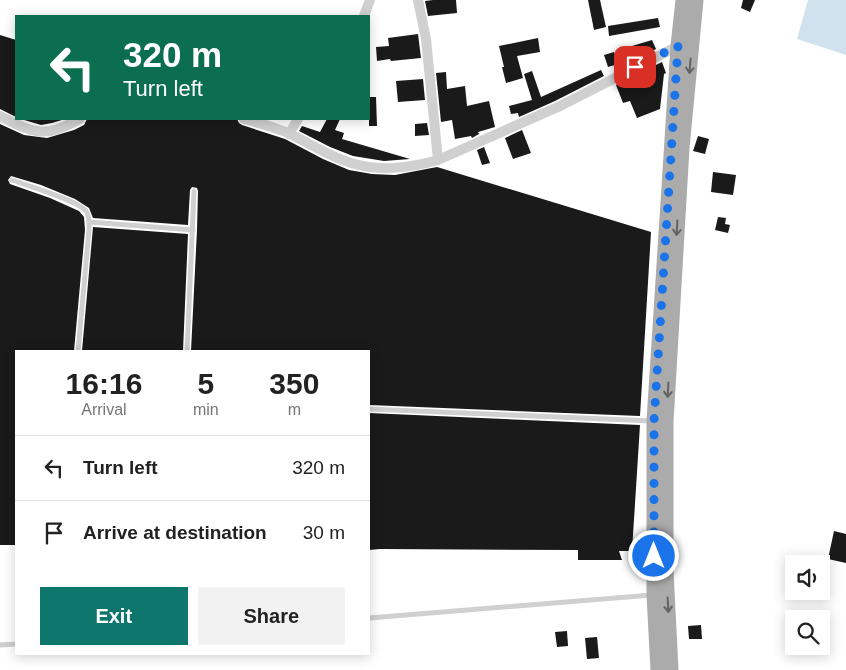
<!DOCTYPE html>
<html lang="en">
<head>
<meta charset="utf-8">
<style>
  body { margin:0; font-family:Arial,sans-serif; background:#f2f2f2; color:#222; height:100vh; display:flex; flex-direction:column; font-size:19px; white-space:nowrap }
  * { box-sizing:border-box; margin:0 }
  p { font-size:16px; color:#767676 }
  .icon { flex:none; width:28px; height:28px; fill:none; stroke:currentColor; stroke-width:2; stroke-linecap:round; stroke-linejoin:round }
  .map { position:relative; flex:1; overflow:hidden }
  .drawer { position:absolute; left:15px; top:350px; width:355px; height:305px; display:flex; flex-direction:column; background:#fff; border-radius:0px; box-shadow:0 2px 12px #0003 }
  .drawer>* { flex:none }
  .banner { position:absolute; left:15px; top:15px; width:355px; height:105px; border-radius:0px; box-shadow:0 2px 12px #0003; background:#0b6e4f; color:#fff; overflow:hidden }
  .buttons { position:absolute; left:785px; top:555px; display:grid; gap:10px }
  .buttons a { display:grid; place-items:center; width:45px; height:45px; border-radius:0px; background:#fff; box-shadow:0 2px 12px #0003; font-size:25px }
  .pin { position:absolute; display:grid; place-items:center; width:42px; height:42px; color:#fff; margin:-21px; border-radius:10px; box-shadow:0 2px 8px #0006 }
  .me { position:absolute; width:55px; margin:-28px; rotate:0deg; stroke-linejoin:round; filter:drop-shadow(0 0 4px #0008) }
  .turn { display:flex; align-items:center; gap:18px; height:105px; padding:0 25px; font-size:22px }
  .turn .icon { width:65px; height:65px; stroke-width:2.5 }
  .turn b { display:block; font-size:35px; line-height:42px }
  .eta { display:flex; justify-content:space-evenly; align-items:center; height:85px; text-align:center }
  .eta b { font-size:30px; font-weight:700; line-height:35px }
  .button { display:flex; gap:10px; margin-top:auto; padding:10px 25px }
  .button a { flex:1; height:58px; border-radius:0px; background:#0f766e; color:#fff; font-size:20px; font-weight:700; line-height:58px; text-align:center }
  .button a+a { background:#f2f2f2; color:#222 }
  ul { padding:0; list-style:none }
  li { display:flex; align-items:center; gap:15px; height:65px; padding:0 25px; border-top:1px solid #e0e0e0 }
  li div { flex:1 }
  li b { display:block; font-size:19px }
  li em { font-style:normal }
  .map>svg:first-child { display:block }
</style>
</head>
<body>
<div class="map">
<svg width="846" height="670" viewBox="0 0 846 670">
  <rect width="100%" height="100%" fill="#fff"/>
  <path fill="#cfe2ee" d="M 808,0 L 846,0 L 846,55 L 797,39 Z"/>
  <g fill="#1a1a1a">
    <path d="M 433,0 L 456,0 L 457,13 L 428,16 L 425,1 Z"/>
    <path d="M 588,0 L 600,0 L 606,27 L 594,30 Z"/>
    <path d="M 743,0 L 755,0 L 750,12 L 741,8 Z"/>
    <path d="M 658,18 L 660,27 L 609,36 L 608,26 Z"/>
    <path d="M 418,34 L 421,58 L 391,61 L 390,59 L 377,61 L 376,47 L 389,46 L 388,38 Z"/>
    <path d="M 0,35 L 16,40 L 16,117 L 0,109 Z"/>
    <path d="M 538,38 L 540,52 L 517,56 L 523,78 L 506,83 L 502,67 L 504,67 L 499,46 Z"/>
    <path d="M 652,40 L 656,49 L 629,63 L 626,55 L 634,52 L 632,46 Z"/>
    <path d="M 614,52 L 618,64 L 608,67 L 604,55 Z"/>
    <path d="M 662,62 L 666,73 L 664,74 L 660,109 L 637,118 L 630,101 L 623,103 L 616,85 Z"/>
    <path d="M 601,70 L 604,76 L 555,101 L 519,117 L 518,113 L 511,114 L 509,106 L 532,100 L 524,74 L 532,71 L 541,97 Z"/>
    <path d="M 446,72 L 447,89 L 465,86 L 467,106 L 489,101 L 495,127 L 478,132 L 479,134 L 472,138 L 471,136 L 455,139 L 452,120 L 441,122 L 436,73 Z"/>
    <path d="M 423,79 L 425,100 L 398,102 L 396,81 Z"/>
    <path d="M 369,97 L 376,97 L 377,126 L 369,126 Z"/>
    <path d="M 21,119 L 65,119 L 52,123 L 41,125 Z"/>
    <path d="M 87,119 L 237,119 L 239,123 L 242,125 L 285,139 L 323,159 L 349,170 L 372,174 L 395,175 L 437,167 L 651,232 L 640,416 L 369,405 L 369,351 L 191,351 L 197,230 L 198,191 L 197,188 L 192,187 L 190,190 L 188,225 L 93,218 L 89,208 L 75,199 L 41,185 L 11,176 L 8,180 L 10,184 L 50,198 L 79,211 L 84,217 L 85,230 L 74,351 L 16,351 L 16,545 L 0,545 L 0,124 L 24,135 L 47,138 L 74,130 L 84,125 Z"/>
    <path d="M 327,119 L 340,119 L 335,130 L 344,133 L 342,139 L 410,159 L 384,161 L 353,156 L 330,147 L 299,131 L 302,126 L 320,132 Z"/>
    <path d="M 427,123 L 429,135 L 415,136 L 415,124 Z"/>
    <path d="M 522,130 L 531,153 L 513,159 L 505,138 Z"/>
    <path d="M 698,136 L 709,139 L 705,154 L 693,151 Z"/>
    <path d="M 484,147 L 490,163 L 482,165 L 477,150 Z"/>
    <path d="M 713,172 L 736,175 L 733,195 L 711,192 Z"/>
    <path d="M 718,217 L 726,218 L 725,224 L 730,225 L 728,233 L 715,230 Z"/>
    <path d="M 93,227 L 188,234 L 183,351 L 82,351 Z"/>
    <path d="M 369,413 L 640,425 L 632,551 L 619,551 L 622,560 L 578,560 L 578,550 L 380,549 L 369,550 Z"/>
    <path d="M 834,531 L 846,534 L 846,563 L 828,559 Z"/>
    <path d="M 701,625 L 702,639 L 689,639 L 688,626 Z"/>
    <path d="M 567,631 L 568,646 L 557,647 L 555,632 Z"/>
    <path d="M 597,637 L 599,658 L 587,659 L 585,638 Z"/>
  </g>
  <g fill="none" stroke-linecap="round" stroke-linejoin="round">
    <g stroke="#d0d0d0" stroke-width="5">
      <path d="M 12,180 C 26,185 79,201 86,211 C 90,216 89,224 89,230 L 78,351"/>
      <path d="M 89,222 L 193,230"/>
      <path d="M 187,351 L 194,191"/>
      <path d="M 369,409 L 653,421"/>
      <path d="M 369,618 L 652,595"/>
      <path d="M 0,645 L 16,644"/>
    </g>
    <g stroke="#d0d0d0" stroke-width="10">
      <path d="M 418,0 L 426,39 L 438,160"/>
      <path d="M 364,16 L 370,0"/>
      <path d="M 0,116 C 15,124 37,136 54,130 C 63,128 72,123 80,119"/>
      <path d="M 244,119 C 259,123 274,127 288,133 C 309,143 328,156 351,163 C 380,172 409,168 438,160 L 558,107 L 678,46"/>
      <path d="M 289,134 L 298,119"/>
    </g>
    <g stroke="#ababab" stroke-width="15">
      <path d="M 658,670 L 654,595 L 654,421 L 678,46 L 683,0"/>
      <path d="M 671,670 L 666,570 L 666,422 L 682,148 L 696,0"/>
    </g>
  </g>
  <defs><path id="oneway-shaft" d="M-6 0H5M1.5-3L5.5 0L1.5 3" fill="none" stroke-width="1.6" stroke-linecap="round" stroke-linejoin="round" transform="scale(1.25)"/></defs>
  <g stroke="#636363">
    <use href="#oneway-shaft" transform="translate(690 66) rotate(95)"/>
    <use href="#oneway-shaft" transform="translate(677 228) rotate(93)"/>
    <use href="#oneway-shaft" transform="translate(668 390) rotate(93)"/>
    <use href="#oneway-shaft" transform="translate(668 605) rotate(87)"/>
  </g>
  <g fill="none" stroke-linecap="round" stroke-linejoin="round">
    <path stroke="#1a73e8" stroke-width="9" stroke-dasharray="0 16.2" d="M 635,67 L 678,46 L 654,421 L 654,556"/>
  </g>
</svg>
<div class="buttons">
<a><svg class="icon" aria-label="sound" viewBox="0 0 24 24"><path d="M4 9h4l5-4v14l-5-4H4zM17 9q2 3 0 6"/></svg></a>
<a><svg class="icon" aria-label="search" viewBox="0 0 24 24"><circle cx="10" cy="10" r="6"/><path d="M15 15l6 6"/></svg></a>
</div>
<div class="pin" style="left:635px;top:67px;background:#d93025"><svg class="icon" aria-label="arrive" viewBox="0 0 24 24"><path d="M6 21V4h12l-3 4 3 4H6"/></svg></div>
<svg class="me" style="left:654px;top:556px" viewBox="-20 -20 40 40"><circle r="17" fill="#1a73e8" stroke="#fff" stroke-width="3"/><path d="M0-11L8 9 0 5-8 9z" fill="#fff"/></svg>
<div class="banner">
<div class="turn"><svg class="icon" aria-label="left" viewBox="0 0 24 24"><path d="M17 20v-9H6M10 6l-5 5 5 5"/></svg><div><b>320 m</b>Turn left</div></div>
</div>
<section class="drawer">
<div class="eta">
<div><b>16:16</b><p>Arrival</p></div>
<div><b>5</b><p>min</p></div>
<div><b>350</b><p>m</p></div>
</div>
<ul>
<li><svg class="icon" aria-label="left" viewBox="0 0 24 24"><path d="M17 20v-9H6M10 6l-5 5 5 5"/></svg><div><b>Turn left</b></div><em>320 m</em></li>
<li><svg class="icon" aria-label="arrive" viewBox="0 0 24 24"><path d="M6 21V4h12l-3 4 3 4H6"/></svg><div><b>Arrive at destination</b></div><em>30 m</em></li>
</ul>
<div class="button"><a>Exit</a><a>Share</a></div>
</section>
</div>
</body>
</html>
